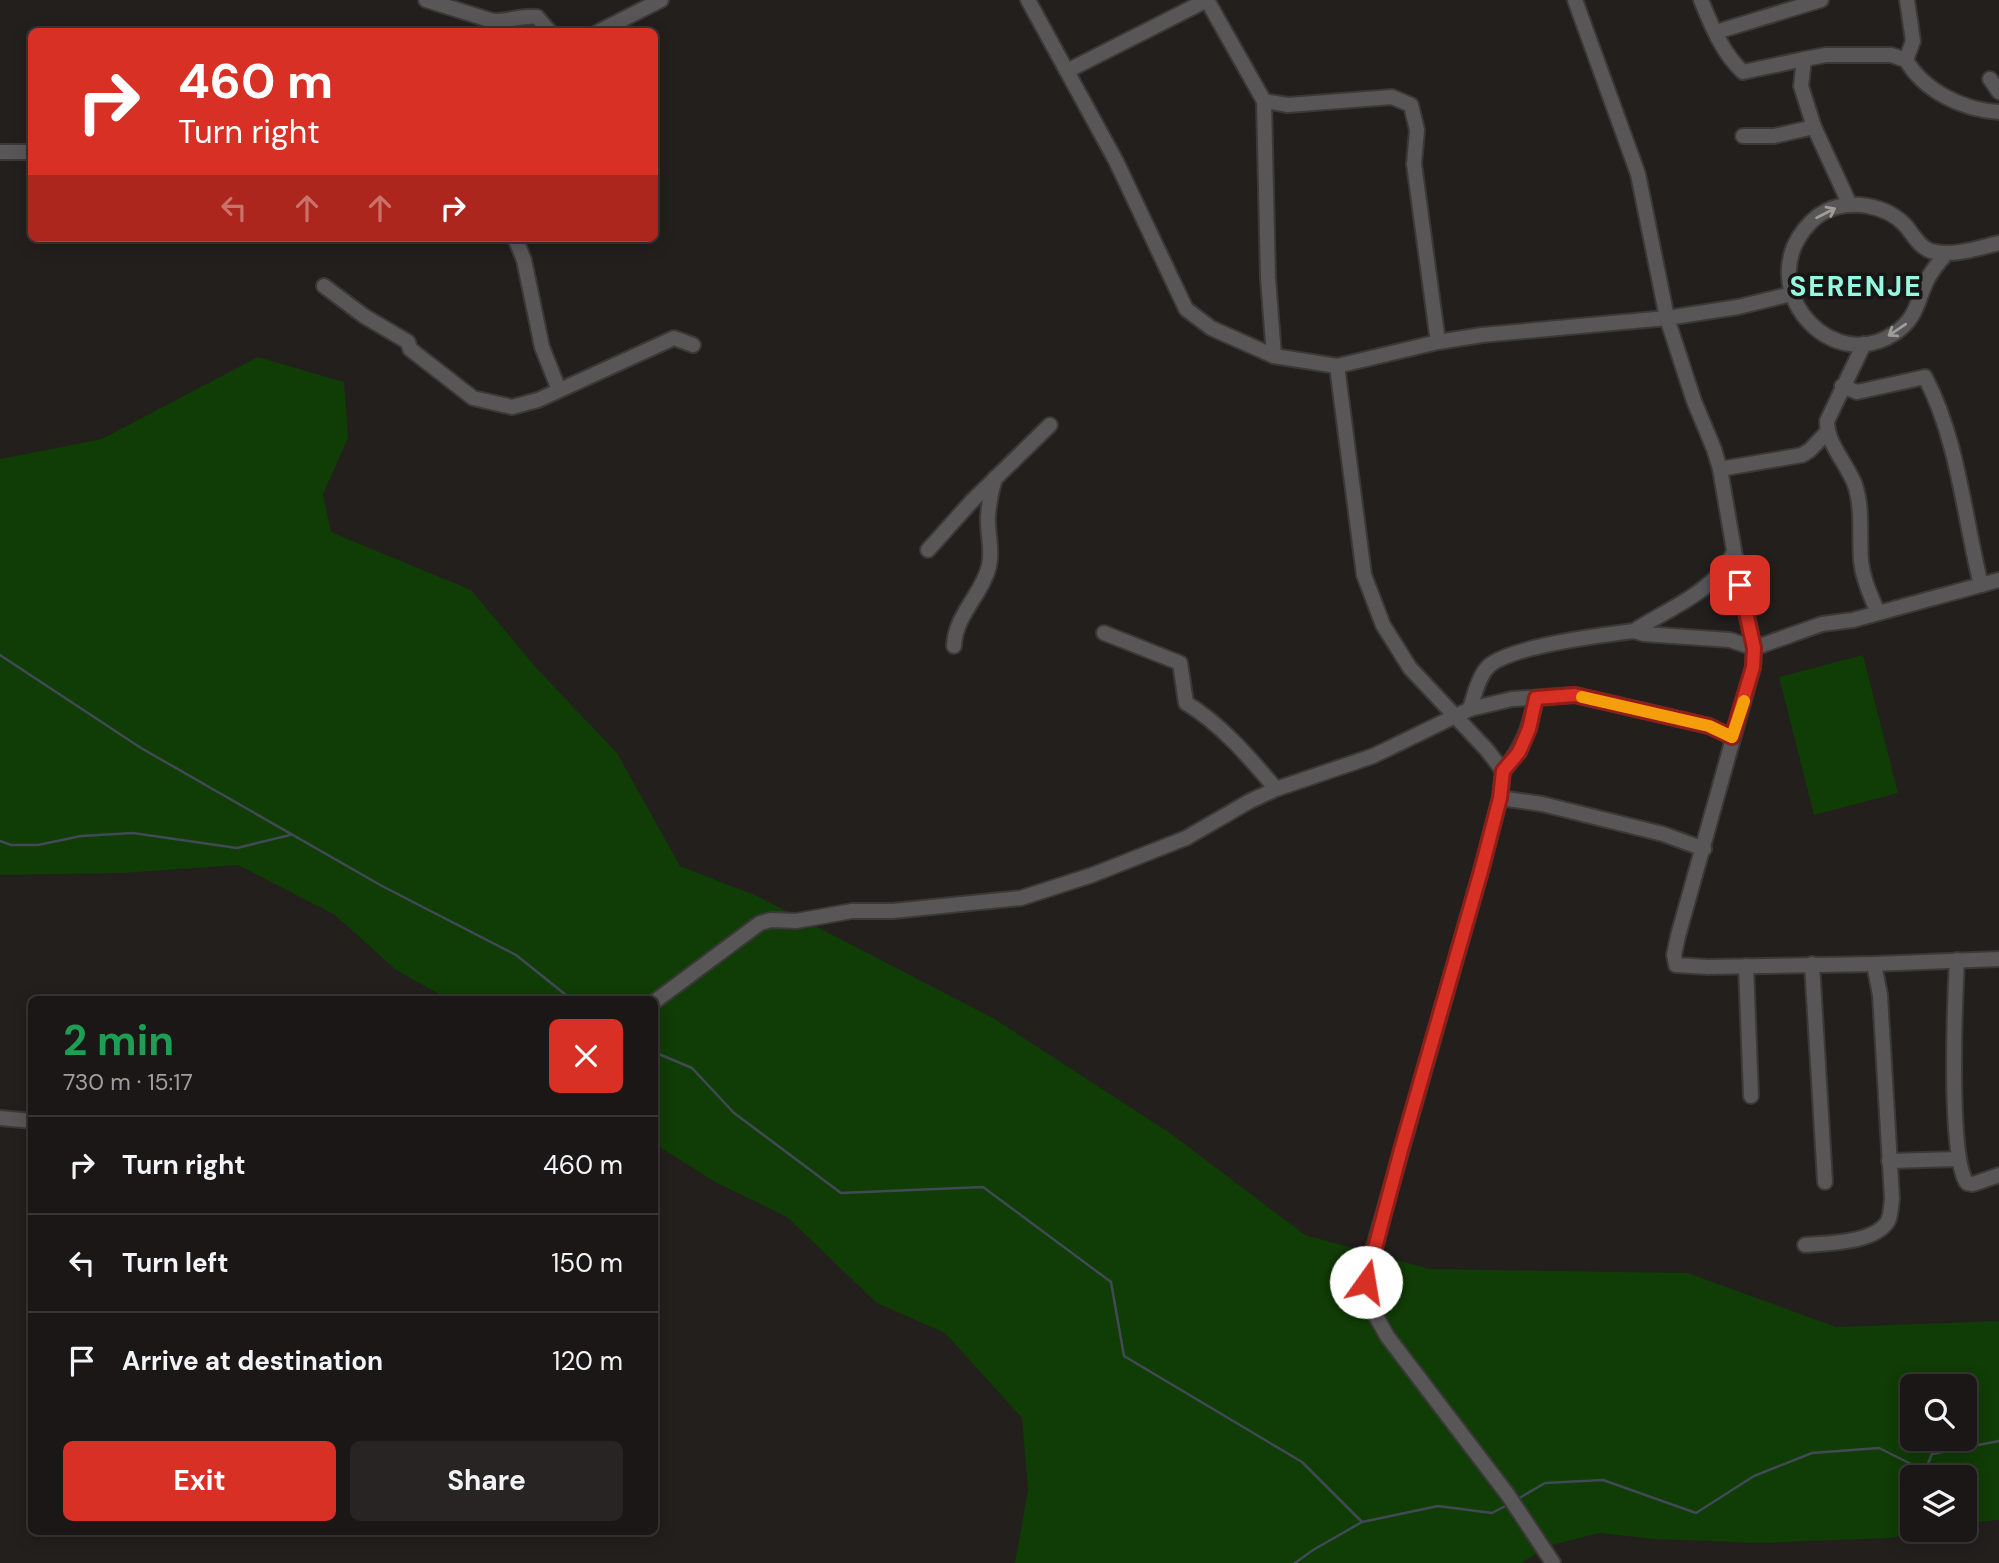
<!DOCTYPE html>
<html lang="en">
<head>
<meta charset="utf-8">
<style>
  body { margin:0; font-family:"DM Sans",sans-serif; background:#272423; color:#f1f3f6; height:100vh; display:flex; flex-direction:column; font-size:26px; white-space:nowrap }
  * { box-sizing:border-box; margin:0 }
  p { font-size:23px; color:#9f9fa1 }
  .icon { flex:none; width:38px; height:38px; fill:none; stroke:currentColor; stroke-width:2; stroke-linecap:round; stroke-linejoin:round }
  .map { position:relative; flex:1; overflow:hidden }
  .drawer { position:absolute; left:28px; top:996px; width:630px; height:539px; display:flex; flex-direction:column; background:#1a1716; border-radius:10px; box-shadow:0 4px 18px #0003,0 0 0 2px #383635 }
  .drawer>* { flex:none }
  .hud { position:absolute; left:28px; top:28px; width:630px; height:214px; border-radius:10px; box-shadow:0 4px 18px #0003,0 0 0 2px #383635; background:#d93025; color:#fff; overflow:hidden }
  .tools { position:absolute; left:1900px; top:1374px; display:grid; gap:14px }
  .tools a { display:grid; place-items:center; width:77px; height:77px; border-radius:10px; background:#1a1716; box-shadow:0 4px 18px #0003,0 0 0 2px #383635; font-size:35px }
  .pin { position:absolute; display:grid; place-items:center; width:60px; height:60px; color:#fff; margin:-30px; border-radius:14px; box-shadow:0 4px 10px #0006 }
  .me { position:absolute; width:77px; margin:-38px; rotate:13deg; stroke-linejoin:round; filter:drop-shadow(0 0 5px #0008) }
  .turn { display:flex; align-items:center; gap:24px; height:147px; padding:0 35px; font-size:32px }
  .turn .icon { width:91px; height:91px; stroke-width:2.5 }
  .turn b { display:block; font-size:49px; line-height:60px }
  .lanes { display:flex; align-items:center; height:66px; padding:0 35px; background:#0003; justify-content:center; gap:35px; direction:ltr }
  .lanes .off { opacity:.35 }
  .round { display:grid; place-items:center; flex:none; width:74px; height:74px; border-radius:10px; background:#272423 }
  .headline { display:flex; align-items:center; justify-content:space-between; height:119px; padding:0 35px }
  h1 { font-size:42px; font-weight:700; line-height:52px; color:#1e9e55 }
  .primary-button { display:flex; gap:14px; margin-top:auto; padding:14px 35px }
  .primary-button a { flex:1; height:80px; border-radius:10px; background:#d93025; color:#fff; font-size:28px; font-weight:700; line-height:80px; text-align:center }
  .primary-button a+a { background:#272423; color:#f1f3f6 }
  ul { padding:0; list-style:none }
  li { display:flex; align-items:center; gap:21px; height:98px; padding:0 35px; border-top:2px solid #383635 }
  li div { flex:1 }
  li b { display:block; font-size:26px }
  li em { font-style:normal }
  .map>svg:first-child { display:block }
</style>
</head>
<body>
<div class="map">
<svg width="1999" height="1563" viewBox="0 0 1999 1563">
  <rect width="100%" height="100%" fill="#221f1d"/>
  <g fill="#103c05" fill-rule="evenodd">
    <path d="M 258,357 L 344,382 L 348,438 L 323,494 L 331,532 L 471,590 L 538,670 L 617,753 L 680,866 L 757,896 L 993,1018 L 1170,1133 L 1305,1235 L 1430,1269 L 1688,1273 L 1836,1327 L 1999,1321 L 1999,1520 L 1965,1523 L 1965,1477 L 1913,1477 L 1913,1530 L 1933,1530 L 1890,1538 L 1760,1543 L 1654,1539 L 1599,1533 L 1552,1545 L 1521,1563 L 1015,1563 L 1028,1490 L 1022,1418 L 945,1333 L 877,1303 L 787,1217 L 715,1182 L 655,1144 L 654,999 L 448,999 L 396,970 L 335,915 L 238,865 L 123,873 L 0,875 L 0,459 L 102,439 ZM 1913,1386 L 1965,1386 L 1965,1438 L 1913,1438 Z"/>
    <path d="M 1863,655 L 1898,793 L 1814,815 L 1779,677 Z"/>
  </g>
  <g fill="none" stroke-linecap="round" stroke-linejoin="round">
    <g stroke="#414a54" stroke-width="2.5">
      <path d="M 0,655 L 141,748 L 382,886 L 516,955 L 571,999"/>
      <path d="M 0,841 L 11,845 L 38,845 L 81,836 L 133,833 L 237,848 L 290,835"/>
      <path d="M 654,1052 L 692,1068 L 734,1113 L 841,1193 L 983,1187 L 1111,1282 L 1124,1356 L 1302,1462 L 1362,1522"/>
      <path d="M 1516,1500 L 1545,1483 L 1603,1480 L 1696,1513 L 1754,1476 L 1812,1453 L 1879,1448 L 1925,1471 L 1932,1454 L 1999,1441"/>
      <path d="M 1295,1563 L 1313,1550 L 1362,1522 L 1438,1506 L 1492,1513 L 1507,1505"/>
    </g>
    <defs>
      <g id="minor">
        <path d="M 426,0 L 493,21 C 508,22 521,15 537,17 L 550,32"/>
        <path d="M 1028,0 L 1116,161 L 1186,309 L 1211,328 L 1274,356 L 1337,366 L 1438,342 L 1482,335 L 1667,318 L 1638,174 L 1575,0"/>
        <path d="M 1207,0 L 1264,101 L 1288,105 L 1392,97 L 1411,105 L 1417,130 L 1414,164 L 1438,342"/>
        <path d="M 1701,0 C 1711,25 1723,54 1743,72 L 1804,59 L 1801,86 L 1814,127 L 1774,136 L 1743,136"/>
        <path d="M 598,32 L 661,0"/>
        <path d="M 1716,32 L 1821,0"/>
        <path d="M 1804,59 L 1826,55 L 1891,55 L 1906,60 C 1924,91 1963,110 1999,112"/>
        <path d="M 1906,60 L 1913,41 L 1907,0"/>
        <path d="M 1067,71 L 1207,0"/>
        <path d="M 1990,79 L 1999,92"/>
        <path d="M 1264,101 L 1268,278 L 1274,356"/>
        <path d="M 1814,127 L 1850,205"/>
        <path d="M 0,152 L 32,152"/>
        <path d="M 515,238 L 524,260 L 542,347 L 559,390"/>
        <path d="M 1946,254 C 1939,262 1932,270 1927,280 C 1917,301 1917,318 1895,333 C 1834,374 1762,298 1799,237 C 1806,226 1814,217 1826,211 C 1851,199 1886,205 1905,225 C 1913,234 1919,247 1931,251 C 1952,257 1978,248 1999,243"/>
        <path d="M 324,286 L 364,316 L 408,342 L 410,349 L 473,398 L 512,407 L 538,400 L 674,338 L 693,345"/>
        <path d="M 1791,294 L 1738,307 L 1667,318 L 1694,401 L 1714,449 L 1720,469 L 1740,585 L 1754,648 L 1753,667 L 1678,936 L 1674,955 L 1676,965 L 1708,967 L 1874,964 L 1999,959"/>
        <path d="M 1864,344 L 1827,421 C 1827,445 1847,463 1855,485 C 1863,509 1859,537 1861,561 C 1863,580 1871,596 1878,613"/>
        <path d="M 1337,366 L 1364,575 L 1383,625 L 1410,668 L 1487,750 L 1503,771 L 1500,798 L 1481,871 L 1368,1268 L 1367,1300 L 1387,1336 L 1508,1495 L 1553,1563"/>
        <path d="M 1842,386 L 1857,392 L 1925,377 C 1958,439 1964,517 1981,585"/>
        <path d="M 1720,469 L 1802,455 L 1810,450 L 1827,432"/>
        <path d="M 928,550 L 972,501 L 1050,425"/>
        <path d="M 1634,631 C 1669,608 1715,592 1734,552"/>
        <path d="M 1104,633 L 1180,663 L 1186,703 C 1221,724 1250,758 1276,789"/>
        <path d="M 954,646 C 955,615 982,595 989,566 C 993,548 987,534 988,516 C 989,503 991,491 995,478"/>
        <path d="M 1470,709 L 1512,699 L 1575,695 L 1709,726 L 1732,737"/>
        <path d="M 1503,771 C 1523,747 1529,729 1536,698"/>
        <path d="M 1500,798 L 1542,804 L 1663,834 L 1704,849"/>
        <path d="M 1957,960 C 1955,997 1948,1159 1967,1183 L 1973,1184 L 1999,1175"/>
        <path d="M 1812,964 L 1825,1182"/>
        <path d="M 1746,966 L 1751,1096"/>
        <path d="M 654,1002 L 760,923 L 771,920 L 796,921 L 852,911 L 893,911 L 1021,898 L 1092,875 L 1186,838 L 1250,801 L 1276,789 L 1373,756 L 1470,709 C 1474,696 1479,674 1490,665 C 1514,646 1601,635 1634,631 L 1644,634 L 1730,640 L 1754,648 L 1822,624 L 1853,620 L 1999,580"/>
        <path d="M 0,1118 L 32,1121"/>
        <path d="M 1889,1161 L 1958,1159"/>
        <path d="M 1805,1245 C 1828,1243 1875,1243 1888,1221 C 1891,1215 1891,1205 1892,1199 L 1880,995 L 1874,964"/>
      </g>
    </defs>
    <use href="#minor" stroke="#3b3937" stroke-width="18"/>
    <use href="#minor" stroke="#585656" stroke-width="14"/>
  </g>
  <defs><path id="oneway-shaft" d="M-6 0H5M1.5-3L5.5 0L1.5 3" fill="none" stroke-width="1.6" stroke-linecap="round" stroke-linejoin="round" transform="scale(1.75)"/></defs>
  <g stroke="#9e9d9c">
    <use href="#oneway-shaft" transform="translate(1826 213) rotate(-27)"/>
    <use href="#oneway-shaft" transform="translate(1897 330) rotate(146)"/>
  </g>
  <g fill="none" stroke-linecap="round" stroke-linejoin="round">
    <defs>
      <path id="route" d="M 1366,1282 L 1401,1150 L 1481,871 L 1500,798 L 1503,771 L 1519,752 L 1529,729 L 1536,698 L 1575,695 L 1709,726 L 1732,737 L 1753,667 L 1754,648 L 1740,585"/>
    </defs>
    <use href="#route" stroke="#8d1f18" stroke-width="18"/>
    <use href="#route" stroke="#d93025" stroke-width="12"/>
    <path stroke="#f59e0b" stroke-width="12" d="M 1582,697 L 1709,726 L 1732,737 L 1744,701"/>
  </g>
  <g text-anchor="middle" stroke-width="7" stroke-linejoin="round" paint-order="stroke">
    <g font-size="28" font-weight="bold" letter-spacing="2" fill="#95f9e1" stroke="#181614">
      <text x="1856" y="296">SERENJE</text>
    </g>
  </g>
</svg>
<div class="tools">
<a><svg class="icon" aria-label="search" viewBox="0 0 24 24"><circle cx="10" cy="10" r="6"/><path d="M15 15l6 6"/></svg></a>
<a><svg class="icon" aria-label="layers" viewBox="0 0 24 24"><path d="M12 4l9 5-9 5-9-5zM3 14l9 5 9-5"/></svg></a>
</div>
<div class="pin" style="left:1740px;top:585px;background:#d93025"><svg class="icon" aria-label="arrive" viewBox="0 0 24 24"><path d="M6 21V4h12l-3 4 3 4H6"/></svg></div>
<svg class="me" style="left:1366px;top:1282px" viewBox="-20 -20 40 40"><circle r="19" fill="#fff"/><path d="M0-13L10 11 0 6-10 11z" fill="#d93025"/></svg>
<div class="hud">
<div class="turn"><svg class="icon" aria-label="right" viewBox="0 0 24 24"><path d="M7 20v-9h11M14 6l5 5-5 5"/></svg><div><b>460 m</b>Turn right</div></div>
<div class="lanes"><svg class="icon off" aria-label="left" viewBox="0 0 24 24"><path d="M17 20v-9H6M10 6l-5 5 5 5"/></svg><svg class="icon off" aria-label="ahead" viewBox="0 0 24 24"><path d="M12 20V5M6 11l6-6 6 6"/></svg><svg class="icon off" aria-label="ahead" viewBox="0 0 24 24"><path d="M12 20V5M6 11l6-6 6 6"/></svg><svg class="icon" aria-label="right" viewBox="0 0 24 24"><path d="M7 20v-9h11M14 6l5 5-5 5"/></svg></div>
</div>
<section class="drawer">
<div class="headline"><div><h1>2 min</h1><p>730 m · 15:17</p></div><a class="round" style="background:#d93025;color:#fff"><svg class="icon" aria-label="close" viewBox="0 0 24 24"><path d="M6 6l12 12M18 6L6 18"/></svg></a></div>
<ul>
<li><svg class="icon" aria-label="right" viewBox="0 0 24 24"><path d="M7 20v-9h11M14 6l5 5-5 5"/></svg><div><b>Turn right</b></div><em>460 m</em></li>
<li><svg class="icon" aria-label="left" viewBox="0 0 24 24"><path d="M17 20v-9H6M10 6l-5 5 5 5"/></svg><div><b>Turn left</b></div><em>150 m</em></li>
<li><svg class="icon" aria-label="arrive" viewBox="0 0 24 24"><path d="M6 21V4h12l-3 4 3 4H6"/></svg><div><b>Arrive at destination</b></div><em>120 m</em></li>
</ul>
<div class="primary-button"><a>Exit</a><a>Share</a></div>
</section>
</div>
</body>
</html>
